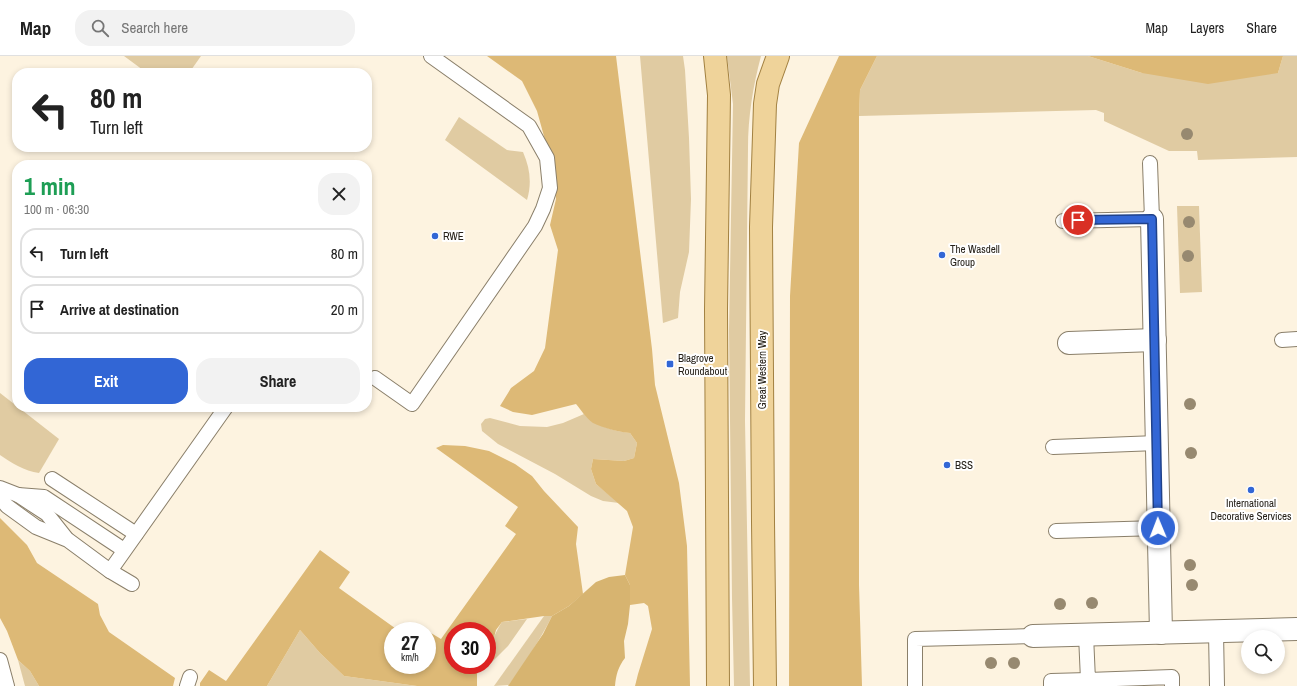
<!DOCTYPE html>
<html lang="en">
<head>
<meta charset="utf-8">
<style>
  body { margin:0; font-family:"Archivo Narrow",sans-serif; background:#f2f2f2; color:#222; height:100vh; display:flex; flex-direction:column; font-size:15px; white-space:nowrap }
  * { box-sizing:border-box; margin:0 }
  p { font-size:13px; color:#767676 }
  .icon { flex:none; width:22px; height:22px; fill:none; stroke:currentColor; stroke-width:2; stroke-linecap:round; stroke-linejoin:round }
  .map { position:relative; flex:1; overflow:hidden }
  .side { position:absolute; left:12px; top:104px; width:360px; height:252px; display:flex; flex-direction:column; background:#fff; border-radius:16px; box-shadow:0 2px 6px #0003 }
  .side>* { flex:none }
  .top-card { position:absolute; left:12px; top:12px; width:360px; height:84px; border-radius:16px; box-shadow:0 2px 6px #0003; background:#fff; color:#222; overflow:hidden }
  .controls { position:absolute; left:1241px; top:574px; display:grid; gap:8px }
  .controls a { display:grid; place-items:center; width:44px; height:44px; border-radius:50%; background:#fff; box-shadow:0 2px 6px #0003; font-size:20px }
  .speed { position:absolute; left:384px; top:566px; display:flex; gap:8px; font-size:20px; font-weight:700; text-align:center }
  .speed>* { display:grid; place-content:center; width:52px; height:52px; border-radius:50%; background:#fff; box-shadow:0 2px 6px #0003; line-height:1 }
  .speed small { font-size:10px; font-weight:400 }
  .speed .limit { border:6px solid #d22; background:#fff; color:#111 }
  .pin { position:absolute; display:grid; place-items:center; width:34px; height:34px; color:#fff; margin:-17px; border:2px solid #fff; border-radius:50%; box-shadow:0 1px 4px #0007 }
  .me { position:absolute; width:44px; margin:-22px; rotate:359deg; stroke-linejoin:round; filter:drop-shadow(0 0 3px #0008) }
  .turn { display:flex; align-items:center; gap:14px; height:84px; padding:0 12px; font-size:18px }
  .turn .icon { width:52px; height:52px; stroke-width:2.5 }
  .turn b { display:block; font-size:28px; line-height:34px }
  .round { display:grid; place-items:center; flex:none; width:42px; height:42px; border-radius:16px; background:#f2f2f2 }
  .summary { display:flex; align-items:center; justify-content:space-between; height:68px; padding:0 12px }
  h1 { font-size:24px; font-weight:700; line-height:30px; color:#1e9e55 }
  .action { display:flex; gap:8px; margin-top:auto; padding:8px 12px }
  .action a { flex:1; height:46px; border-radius:16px; background:#3266d5; color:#fff; font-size:16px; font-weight:700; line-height:46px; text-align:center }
  .action a+a { background:#f2f2f2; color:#222 }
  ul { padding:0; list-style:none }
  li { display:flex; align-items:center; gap:12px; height:50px; margin:0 8px 6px; padding:0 4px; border:2px solid #e0e0e0; border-radius:16px }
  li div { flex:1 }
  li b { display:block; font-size:15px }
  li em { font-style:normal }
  header { display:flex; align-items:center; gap:24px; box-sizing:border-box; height:56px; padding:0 20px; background:#fff; border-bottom:1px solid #e0e0e0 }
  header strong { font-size:19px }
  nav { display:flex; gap:22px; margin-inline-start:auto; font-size:14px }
  .search { width:280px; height:36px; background:#f2f2f2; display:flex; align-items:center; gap:10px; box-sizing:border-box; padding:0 14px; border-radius:16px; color:#767676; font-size:15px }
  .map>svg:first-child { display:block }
</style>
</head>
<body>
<header>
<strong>Map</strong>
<div class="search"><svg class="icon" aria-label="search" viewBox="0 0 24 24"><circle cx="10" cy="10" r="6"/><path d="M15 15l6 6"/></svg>Search here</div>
<nav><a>Map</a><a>Layers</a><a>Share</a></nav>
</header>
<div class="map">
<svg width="1297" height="630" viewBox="0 0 1297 630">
  <rect width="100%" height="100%" fill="#fdf3e0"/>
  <g fill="#e0cba2">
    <path d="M 124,0 L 201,0 L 189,17 L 141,17 L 143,14 Z"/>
    <path d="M 640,0 L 683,0 L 685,14 L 689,82 L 691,143 L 689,196 L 680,236 L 678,262 L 663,267 Z"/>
    <path d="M 727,0 L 761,0 C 753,30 748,61 748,92 L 745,365 L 750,630 L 734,630 L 732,542 L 729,274 L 733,48 Z"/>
    <path d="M 877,0 L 1088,0 L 1142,17 L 1278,17 L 1283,0 L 1297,0 L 1297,101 L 1198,104 L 1197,95 L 1169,95 L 1104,65 L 1104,57 L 1096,54 L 859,60 L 860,34 Z"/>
    <path d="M 459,61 L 507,94 L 523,96 C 530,112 532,127 527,144 L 445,84 Z"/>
    <path d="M 1177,150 L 1199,150 L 1202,236 L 1180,237 Z"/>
    <path d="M 0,337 L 59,383 L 39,417 C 24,415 12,407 0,399 Z"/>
    <path d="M 584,358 C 597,370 613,375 630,377 L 637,387 L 634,402 L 624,405 L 593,403 L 591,413 L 596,428 L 619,447 L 603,445 L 591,440 L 555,418 L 498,388 L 482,375 L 481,368 L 485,363 L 490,362 L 520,370 L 547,371 L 563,367 Z"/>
    <path d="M 544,560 L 552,560 C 540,584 525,607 509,629 L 494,630 Z"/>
    <path d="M 527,563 L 508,590 L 491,607 L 478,616 L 481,609 L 487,609 C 487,597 495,576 502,566 Z"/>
    <path d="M 300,574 L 320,597 L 344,620 L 417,630 L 267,630 Z"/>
    <path d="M 18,604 L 30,615 L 39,630 L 25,630 Z"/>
  </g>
  <g fill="#ddb976">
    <path d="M 487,0 L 616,0 L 652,293 L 655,329 L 679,427 L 687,490 L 690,630 L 635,630 L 638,618 L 652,573 L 648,550 L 644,547 L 630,549 L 630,529 L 625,519 L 633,471 L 627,455 L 596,428 L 591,413 L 593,403 L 624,405 L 634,402 L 637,387 L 630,377 C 619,376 603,372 593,367 C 586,362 581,354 576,348 L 532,359 L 513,356 L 500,350 L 511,332 L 534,315 L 545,292 L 558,194 L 550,169 L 556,143 L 547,91 L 537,55 L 522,25 Z"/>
    <path d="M 839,0 L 877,0 L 860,34 L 859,60 L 859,529 L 862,630 L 789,630 L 790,240 L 799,87 Z"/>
    <path d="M 1088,0 L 1283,0 L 1278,17 L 1208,28 L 1142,17 Z"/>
    <path d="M 443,389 L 465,390 L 489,395 L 515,408 L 532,420 L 544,435 L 578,471 L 576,488 L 583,538 L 569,550 L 552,560 L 544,560 L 502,566 L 496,574 L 490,596 L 487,600 L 487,575 L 453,575 L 453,609 L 481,609 L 477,618 L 477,630 L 417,630 L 344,620 L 320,597 L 300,574 L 267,630 L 200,630 L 200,627 L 209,614 L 226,625 L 320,494 L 350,516 L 339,532 L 399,575 L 393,575 L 393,609 L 427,609 L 427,575 L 418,575 L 421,571 L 441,583 L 516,478 L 505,470 L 518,451 L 436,392 Z"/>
    <path d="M 0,462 L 27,489 L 37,507 L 98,548 L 100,559 L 109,576 L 175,622 L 173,630 L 39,630 L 30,615 L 18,604 L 7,575 L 0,562 Z"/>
  </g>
  <path fill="#d7b470" d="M 625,519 L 630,529 L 630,549 L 628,568 L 624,585 L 625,602 C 618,611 616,619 615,630 L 508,630 L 543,578 L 552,560 L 569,550 L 596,526 L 609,521 Z"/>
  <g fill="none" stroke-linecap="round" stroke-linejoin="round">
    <defs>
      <g id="service">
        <path d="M 1063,165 L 1152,163 L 1150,107"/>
        <path d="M 1282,284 L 1297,283"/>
        <path d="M 375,322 L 412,348 L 535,170 L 543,153 L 550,132 L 547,102 L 529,70 L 431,0"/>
        <path d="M 1053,391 L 1157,387"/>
        <path d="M 52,423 L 136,478"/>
        <path d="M 0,432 L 18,439 L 47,458 L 66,482"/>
        <path d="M 18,439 L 44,441 L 124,494"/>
        <path d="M 0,441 L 7,450 L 36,471 L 68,484 L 110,515 L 226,351"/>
        <path d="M 1056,475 L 1158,472"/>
        <path d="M 110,515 L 132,528"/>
        <path d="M 1216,576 L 1217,630"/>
        <path d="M 1086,579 L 1088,624 L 1172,621 L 1172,630"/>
        <path d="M 0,604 L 7,630"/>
        <path d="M 187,630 L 190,621"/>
        <path d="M 915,630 L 915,583 L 1033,580"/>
        <path d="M 1051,630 L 1051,625 L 1088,624"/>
      </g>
      <g id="minor">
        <path d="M 1152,163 L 1161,577"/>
        <path d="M 1069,287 L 1155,284"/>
        <path d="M 1033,580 L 1297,573"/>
      </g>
      <g id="primary">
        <path d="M 715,0 L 719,39 L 716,254 L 718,630"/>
        <path d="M 765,630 L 763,466 L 761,171 L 765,48 L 768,28 L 778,0"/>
      </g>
    </defs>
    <use href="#service" stroke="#8a7f6a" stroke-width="16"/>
    <use href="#minor" stroke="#8a7f6a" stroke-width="24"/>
    <use href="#primary" stroke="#a28141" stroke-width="24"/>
    <use href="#service" stroke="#fff" stroke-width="14"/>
    <use href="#minor" stroke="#fff" stroke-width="22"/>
    <use href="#primary" stroke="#efd39a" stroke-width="22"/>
  </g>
  <g fill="#978970">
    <circle cx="1187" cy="78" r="6"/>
    <circle cx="1189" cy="166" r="6"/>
    <circle cx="1188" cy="200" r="6"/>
    <circle cx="1190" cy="348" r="6"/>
    <circle cx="1191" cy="397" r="6"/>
    <circle cx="1190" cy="509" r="6"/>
    <circle cx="1192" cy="529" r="6"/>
    <circle cx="1092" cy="547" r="6"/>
    <circle cx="1060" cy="548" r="6"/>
    <circle cx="991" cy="607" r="6"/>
    <circle cx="1014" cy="607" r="6"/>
  </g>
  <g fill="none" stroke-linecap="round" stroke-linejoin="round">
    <defs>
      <path id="route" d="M 1078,164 L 1152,163 L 1158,472"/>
    </defs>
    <use href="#route" stroke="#20428a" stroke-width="10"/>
    <use href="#route" stroke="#3266d5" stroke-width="7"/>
  </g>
  <g fill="#3266d5" stroke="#fff" stroke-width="1.5">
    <circle cx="435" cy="180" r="4"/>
    <circle cx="942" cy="199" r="4"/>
    <rect x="666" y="304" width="8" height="8" rx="2"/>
    <circle cx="947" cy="409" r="4"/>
    <circle cx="1251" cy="434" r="4"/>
  </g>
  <g text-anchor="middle" stroke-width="4" stroke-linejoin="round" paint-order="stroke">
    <g font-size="11" fill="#262119" stroke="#fff" text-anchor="start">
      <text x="443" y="184">RWE</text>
      <text x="950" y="197">The Wasdell<tspan x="950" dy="13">Group</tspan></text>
      <text x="678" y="306">Blagrove<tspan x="678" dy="13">Roundabout</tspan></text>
      <text x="955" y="413">BSS</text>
      <text x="1251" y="451" text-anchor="middle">International<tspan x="1251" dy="13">Decorative Services</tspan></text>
    </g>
    <g font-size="11" fill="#262119" stroke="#fff">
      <text transform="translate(762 314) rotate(-90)" y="4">Great Western Way</text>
    </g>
  </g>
</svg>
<div class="controls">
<a><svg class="icon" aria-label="search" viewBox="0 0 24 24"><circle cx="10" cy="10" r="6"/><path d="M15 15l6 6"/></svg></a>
</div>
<div class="speed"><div>27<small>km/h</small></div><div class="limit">30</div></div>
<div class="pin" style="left:1078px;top:164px;background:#d93025"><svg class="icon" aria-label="arrive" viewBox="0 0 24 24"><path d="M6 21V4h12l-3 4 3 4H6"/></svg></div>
<svg class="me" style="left:1158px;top:472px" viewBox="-20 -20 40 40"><circle r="17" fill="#3266d5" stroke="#fff" stroke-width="3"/><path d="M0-11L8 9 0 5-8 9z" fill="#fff"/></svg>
<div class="top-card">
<div class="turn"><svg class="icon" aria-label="left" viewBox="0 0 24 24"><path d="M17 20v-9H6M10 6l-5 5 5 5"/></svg><div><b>80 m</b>Turn left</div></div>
</div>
<section class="side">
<div class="summary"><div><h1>1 min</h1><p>100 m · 06:30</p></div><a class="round"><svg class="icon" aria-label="close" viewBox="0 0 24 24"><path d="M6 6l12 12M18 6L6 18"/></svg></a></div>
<ul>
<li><svg class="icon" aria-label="left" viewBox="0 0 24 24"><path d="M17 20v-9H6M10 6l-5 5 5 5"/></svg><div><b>Turn left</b></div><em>80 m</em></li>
<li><svg class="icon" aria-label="arrive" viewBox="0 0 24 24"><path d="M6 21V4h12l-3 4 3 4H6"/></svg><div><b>Arrive at destination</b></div><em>20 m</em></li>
</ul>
<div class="action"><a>Exit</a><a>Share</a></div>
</section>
</div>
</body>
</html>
